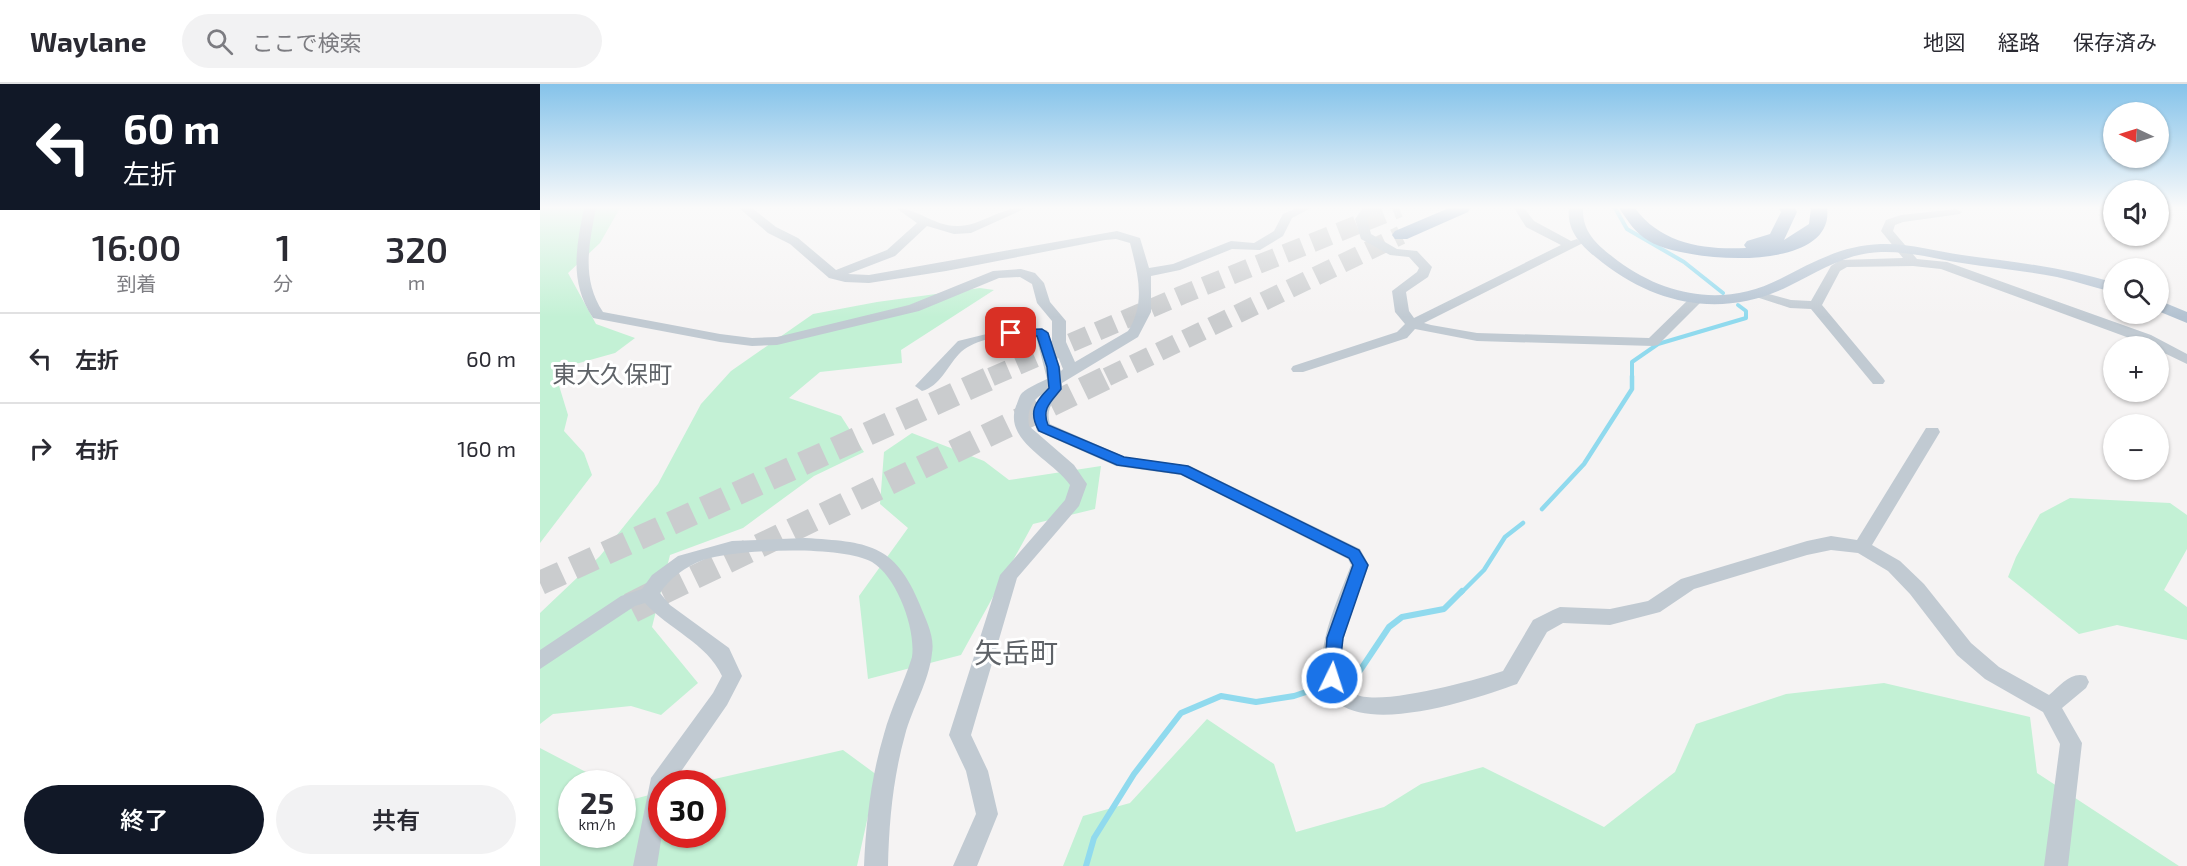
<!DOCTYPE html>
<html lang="ja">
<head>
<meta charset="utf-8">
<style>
  body { margin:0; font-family:"Exo 2","Noto Sans JP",sans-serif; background:#f2f2f3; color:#2b2b33; height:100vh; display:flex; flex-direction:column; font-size:22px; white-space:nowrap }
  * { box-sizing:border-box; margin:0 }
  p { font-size:20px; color:#7c7c81 }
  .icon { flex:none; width:33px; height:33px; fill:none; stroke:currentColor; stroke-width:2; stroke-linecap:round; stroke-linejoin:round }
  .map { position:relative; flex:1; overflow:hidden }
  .side { display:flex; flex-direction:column; background:#fff; width:540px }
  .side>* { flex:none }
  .guide { background:#111827; color:#fff; overflow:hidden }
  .needle { width:39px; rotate:274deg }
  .tools { position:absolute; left:1563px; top:18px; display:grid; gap:12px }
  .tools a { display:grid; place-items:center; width:66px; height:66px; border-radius:50%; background:#fff; box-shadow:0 2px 4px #0004; font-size:30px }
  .speed { position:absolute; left:18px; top:686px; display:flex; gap:12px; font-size:30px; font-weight:700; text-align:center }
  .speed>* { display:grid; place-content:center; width:78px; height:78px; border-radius:50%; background:#fff; box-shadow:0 2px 4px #0004; line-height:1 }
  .speed small { font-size:15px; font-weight:400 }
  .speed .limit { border:9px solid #d22; background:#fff; color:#111 }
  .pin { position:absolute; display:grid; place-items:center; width:51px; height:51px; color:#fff; margin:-26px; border-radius:12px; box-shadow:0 3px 9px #0006 }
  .me { position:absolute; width:66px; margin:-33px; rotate:4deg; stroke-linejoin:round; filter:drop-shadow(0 0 4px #0008) }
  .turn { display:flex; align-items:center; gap:21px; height:126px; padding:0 24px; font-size:27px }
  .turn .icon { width:78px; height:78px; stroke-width:2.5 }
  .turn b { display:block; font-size:42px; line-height:51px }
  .eta { display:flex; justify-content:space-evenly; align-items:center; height:102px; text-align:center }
  .eta b { font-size:36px; font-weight:600; line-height:42px }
  .action { display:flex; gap:12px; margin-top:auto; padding:12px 24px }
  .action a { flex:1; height:69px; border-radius:36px; background:#111827; color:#fff; font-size:24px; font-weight:600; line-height:69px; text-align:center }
  .action a+a { background:#f2f2f3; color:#2b2b33 }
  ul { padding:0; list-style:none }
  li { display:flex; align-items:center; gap:18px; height:90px; padding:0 24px; border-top:2px solid #e1e1e2 }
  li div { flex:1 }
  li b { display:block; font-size:22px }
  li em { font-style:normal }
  header { display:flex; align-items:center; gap:36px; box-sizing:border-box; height:84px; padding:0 30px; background:#fff; border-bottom:2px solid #e1e1e2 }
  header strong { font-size:28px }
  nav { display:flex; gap:33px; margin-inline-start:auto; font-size:21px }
  .search { width:420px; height:54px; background:#f2f2f3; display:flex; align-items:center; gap:15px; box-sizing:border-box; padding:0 21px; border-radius:33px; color:#7c7c81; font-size:22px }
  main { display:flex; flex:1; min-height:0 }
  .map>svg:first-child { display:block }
</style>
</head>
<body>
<header>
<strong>Waylane</strong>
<div class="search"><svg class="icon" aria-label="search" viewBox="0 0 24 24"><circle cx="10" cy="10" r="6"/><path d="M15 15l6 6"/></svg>ここで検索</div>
<nav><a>地図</a><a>経路</a><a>保存済み</a></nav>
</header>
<main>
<section class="side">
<div class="guide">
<div class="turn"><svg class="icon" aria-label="left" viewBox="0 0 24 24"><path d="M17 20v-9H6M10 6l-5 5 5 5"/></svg><div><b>60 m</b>左折</div></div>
</div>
<div class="eta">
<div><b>16:00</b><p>到着</p></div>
<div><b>1</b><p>分</p></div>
<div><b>320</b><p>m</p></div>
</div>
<ul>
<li><svg class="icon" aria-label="left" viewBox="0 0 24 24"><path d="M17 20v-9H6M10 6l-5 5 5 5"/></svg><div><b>左折</b></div><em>60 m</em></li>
<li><svg class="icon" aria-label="right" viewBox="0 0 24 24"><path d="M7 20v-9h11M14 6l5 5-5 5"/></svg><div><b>右折</b></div><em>160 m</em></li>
</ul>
<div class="action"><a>終了</a><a>共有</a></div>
</section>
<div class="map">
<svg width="1647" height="782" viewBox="0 0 1647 782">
  <rect width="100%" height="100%" fill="#f5f3f3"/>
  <g fill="#c3f1d5">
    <path d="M 0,124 L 80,124 L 60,159 L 28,189 L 56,240 L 95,254 L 75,269 L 32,281 L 17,295 L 28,331 L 24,347 L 44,369 L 52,391 L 0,459 Z"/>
    <path d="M 440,204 L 454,206 L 361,266 L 362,279 L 280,288 L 249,314 L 301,332 L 324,368 L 274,392 L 203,444 L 130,471 L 112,543 L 158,599 L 121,631 L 91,622 L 13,630 L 0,640 L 0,529 L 60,472 L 118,400 L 161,320 L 191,287 L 273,230 L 337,218 Z"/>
    <path d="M 372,349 L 444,377 L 469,396 L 561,382 L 555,425 L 493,440 L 421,571 L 328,595 L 319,512 L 368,444 L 340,420 L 344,368 Z"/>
    <path d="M 1530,414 L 1630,419 L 1647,431 L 1647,465 L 1624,506 L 1647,523 L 1647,556 L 1577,541 L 1539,550 L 1468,493 L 1476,473 L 1500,430 Z"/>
    <path d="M 1344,599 L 1490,633 L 1497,689 L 1639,782 L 523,782 L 543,732 L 590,719 L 667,635 L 734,680 L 756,748 L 844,723 L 881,700 L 943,683 L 1064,743 L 1135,688 L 1156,640 L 1246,610 Z"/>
    <path d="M 0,664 L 67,699 L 32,699 L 32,750 L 82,750 L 83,710 L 90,716 L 121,708 L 122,750 L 172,750 L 172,699 L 157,699 L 303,666 L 337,691 L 317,782 L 0,782 Z"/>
  </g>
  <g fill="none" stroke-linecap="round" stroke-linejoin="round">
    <g stroke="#90daee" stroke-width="4">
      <path d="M 1075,124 L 1087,145 L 1144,178 L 1183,209"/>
      <path d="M 1092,293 L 1092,278 L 1118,260 L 1206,234 L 1206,227 L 1198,221"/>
    </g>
    <g stroke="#90daee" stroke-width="4.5">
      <path d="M 1002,425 L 1044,380 L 1092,305 L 1092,292"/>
      <path d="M 921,509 L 944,486 L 965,453 L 983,439"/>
    </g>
    <g stroke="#90daee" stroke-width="6">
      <path d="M 810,594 L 817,591 L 849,543 L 862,533 L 904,525 L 922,507"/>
      <path d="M 546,782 L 554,754 L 594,690 L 641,629 L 681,612 L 716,618 L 754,612 L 778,604"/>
    </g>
    <g stroke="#caccce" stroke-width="19" stroke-dasharray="19 10" stroke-linecap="butt">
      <path d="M 451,293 L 642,211 L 859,124"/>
      <path d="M 567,293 L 861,151"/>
    </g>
    <g stroke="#caccce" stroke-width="24" stroke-dasharray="24 12" stroke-linecap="butt">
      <path d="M 0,499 L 455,292"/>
      <path d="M 122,509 L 570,292"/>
    </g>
    <path stroke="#caccce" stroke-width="31" stroke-dasharray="31 15" stroke-linecap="butt" d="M 91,524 L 125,507"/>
    <g fill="#c1cad2" fill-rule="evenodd">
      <path d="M 44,124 L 56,124 C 49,160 41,195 63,228 L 180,250 L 212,254 L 237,253 L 369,221 L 453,187 L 481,185 L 495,189 L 504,199 L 510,218 L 526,237 L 526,258 L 535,278 L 588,247 C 606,219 598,190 590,159 L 576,155 L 565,156 L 406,187 L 329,199 L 305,198 L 289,194 L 250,160 L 228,149 L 199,124 L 212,124 L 236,143 L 258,154 L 296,186 L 347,166 L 377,139 L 356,124 C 377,124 395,143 418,142 C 442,142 461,122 486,124 L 431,149 L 414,150 L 387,142 L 355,172 L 308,190 L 329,191 L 577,147 L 600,154 L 609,184 L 633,180 L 691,157 L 714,159 L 734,147 L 743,130 L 757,124 L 771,124 L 752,134 L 743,152 L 720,166 L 692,165 L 640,186 L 611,192 L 611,228 L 598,253 L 522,299 L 522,305 C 514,317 505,324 510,340 L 585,373 L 650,382 L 820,465 L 829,481 C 818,511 793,565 803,596 C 805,601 810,608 815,610 C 839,623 936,596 963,587 L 993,536 L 1013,526 L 1020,523 L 1070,525 L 1108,517 L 1141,495 L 1267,457 L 1291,452 L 1317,456 L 1386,344 L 1398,344 L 1400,348 L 1332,461 L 1360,477 L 1384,500 L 1431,559 L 1459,583 L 1509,611 C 1520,602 1531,587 1546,592 L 1549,598 L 1546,604 L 1522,624 L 1542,659 L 1528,782 L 1504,782 L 1520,660 L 1503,628 L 1445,595 L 1417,571 L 1370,510 L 1348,487 L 1318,469 L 1291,466 L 1267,471 L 1154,505 L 1120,528 L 1070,541 L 1023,539 L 1007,548 L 977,600 C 932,616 781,669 782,582 C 782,547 799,513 811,481 L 808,475 L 641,391 L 576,382 L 497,347 L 492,327 L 501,311 C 490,318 487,329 489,342 L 534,381 L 547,400 L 539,422 L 477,494 L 431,651 L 448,687 L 458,730 L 437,782 L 413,782 L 436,730 L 426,687 L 409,651 L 460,491 L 525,416 L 530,401 C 513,376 463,357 476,322 C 478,318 479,312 482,309 C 489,303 499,299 507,295 L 496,252 C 473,250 436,252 419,270 C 407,283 400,302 382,307 L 375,302 L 418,257 L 471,244 L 507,246 L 521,287 L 523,285 L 512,258 L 512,237 L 497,219 L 492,200 L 480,193 L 459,194 L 379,227 L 237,261 L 212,262 L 180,258 L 53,234 C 29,198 36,164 44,124 Z"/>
      <path d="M 823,124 L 834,124 L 827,135 L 831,150 L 857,165 L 877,167 L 892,183 L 888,193 L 866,208 L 869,227 L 874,234 L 1021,161 L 986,143 L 974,124 L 984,124 L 994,137 L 1031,157 L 1037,155 L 1043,159 L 884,239 L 891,241 L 937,249 L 1109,254 L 1151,213 L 1156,212 L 1163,216 L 1118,261 L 1113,262 L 937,257 L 875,245 L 867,254 L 763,288 L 753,288 L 751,285 L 753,282 L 857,248 L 865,240 L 855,228 L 852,207 L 877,188 L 879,184 L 869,173 L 850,171 L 821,155 L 815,135 Z"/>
      <path d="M 1416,125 L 1422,128 L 1420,130 L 1363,138 L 1355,141 L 1353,147 L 1377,175 L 1407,178 L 1611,251 L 1647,270 L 1647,280 L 1618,266 L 1618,262 L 1611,262 L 1401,185 L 1373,182 L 1307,183 L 1300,187 L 1282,221 L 1343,294 L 1345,297 L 1343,300 L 1333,300 L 1271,225 L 1250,224 L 1207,210 L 1214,206 L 1251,216 L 1271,217 L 1291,182 L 1300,176 L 1363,174 L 1341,147 L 1346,136 L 1361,131 Z"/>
      <path d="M 265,454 C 327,458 355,459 380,521 C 386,536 395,553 392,569 C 389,598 372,624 365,651 C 353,694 349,738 348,782 L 324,782 C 326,738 331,693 344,650 C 351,624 364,599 372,573 C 376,545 357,493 332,478 C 302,461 196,465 163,476 C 145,483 130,494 120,509 L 130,521 L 189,564 L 202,592 L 187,621 L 133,699 L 122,699 L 122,750 L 117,782 L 93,782 L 111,694 L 173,609 L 182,592 C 167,559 128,545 105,519 L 95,522 L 0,585 L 0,566 L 81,512 L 102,505 L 112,491 L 138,472 L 192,457 Z"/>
    </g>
    <g fill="#b3c2d1" fill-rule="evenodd">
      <path d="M 1029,124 L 1043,124 C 1042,150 1059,162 1078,177 C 1127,213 1185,223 1240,195 C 1273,178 1303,161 1341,160 C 1369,159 1395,167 1422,171 C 1473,178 1524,183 1574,199 L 1574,208 C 1554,204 1536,197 1517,193 C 1485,187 1454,184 1422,179 C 1395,175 1369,167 1341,168 C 1306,169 1280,187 1249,202 C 1185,234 1118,222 1063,179 C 1045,165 1026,149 1029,124 Z"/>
      <path d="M 1618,216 L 1647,228 L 1647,239 L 1618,227 Z"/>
    </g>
    <g fill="#8ba5c1" fill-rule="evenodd">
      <path d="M 909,124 L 930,124 L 928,128 L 867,155 L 855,155 L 852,151 L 855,147 Z"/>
      <path d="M 1079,124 L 1095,124 C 1121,160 1164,166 1206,164 L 1204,161 L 1207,157 L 1230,150 L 1241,128 L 1239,124 L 1255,124 L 1257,128 L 1244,156 L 1269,140 L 1271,124 L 1287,124 C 1296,190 1145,179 1109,157 C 1095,149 1088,137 1079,124 Z"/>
    </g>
  </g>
  <linearGradient id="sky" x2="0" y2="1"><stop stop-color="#85c3ea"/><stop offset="0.53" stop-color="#fafafa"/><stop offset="1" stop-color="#fafafa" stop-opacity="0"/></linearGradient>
  <rect width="1647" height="233" fill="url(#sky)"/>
  <path fill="#1a73e8" stroke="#114b97" stroke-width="1.5" d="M 502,245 L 508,249 L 519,283 L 521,305 C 512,317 501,324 508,341 L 584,373 L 648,382 L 819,466 L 828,481 L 803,554 L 798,600 L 786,600 L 784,594 L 787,554 L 813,481 L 809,474 L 641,390 L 577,381 L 499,347 C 488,328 495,318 509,304 L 507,283 L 497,252 L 471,252 L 465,249 L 471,246 Z"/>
  <g text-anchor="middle" stroke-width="6" stroke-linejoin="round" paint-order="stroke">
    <g font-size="24" fill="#5f6368" stroke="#fff">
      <text x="72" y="299">東大久保町</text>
    </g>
    <g font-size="28" fill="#5f6368" stroke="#fff">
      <text x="476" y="579">矢岳町</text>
    </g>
  </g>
</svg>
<div class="tools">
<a><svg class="needle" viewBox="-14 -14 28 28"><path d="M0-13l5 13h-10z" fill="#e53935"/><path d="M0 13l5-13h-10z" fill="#7c7c81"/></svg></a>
<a><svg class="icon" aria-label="sound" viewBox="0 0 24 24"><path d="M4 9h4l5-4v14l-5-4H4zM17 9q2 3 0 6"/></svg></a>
<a><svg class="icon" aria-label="search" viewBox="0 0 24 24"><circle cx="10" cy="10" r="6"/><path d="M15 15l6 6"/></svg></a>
<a>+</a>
<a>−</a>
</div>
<div class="speed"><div>25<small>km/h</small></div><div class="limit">30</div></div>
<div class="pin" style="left:471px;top:249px;background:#d93025"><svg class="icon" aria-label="arrive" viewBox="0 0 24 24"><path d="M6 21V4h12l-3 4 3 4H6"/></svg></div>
<svg class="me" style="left:792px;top:594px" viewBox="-20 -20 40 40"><circle r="17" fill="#1a73e8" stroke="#fff" stroke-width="3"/><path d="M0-11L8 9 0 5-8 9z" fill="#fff"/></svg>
</div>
</main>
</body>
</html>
